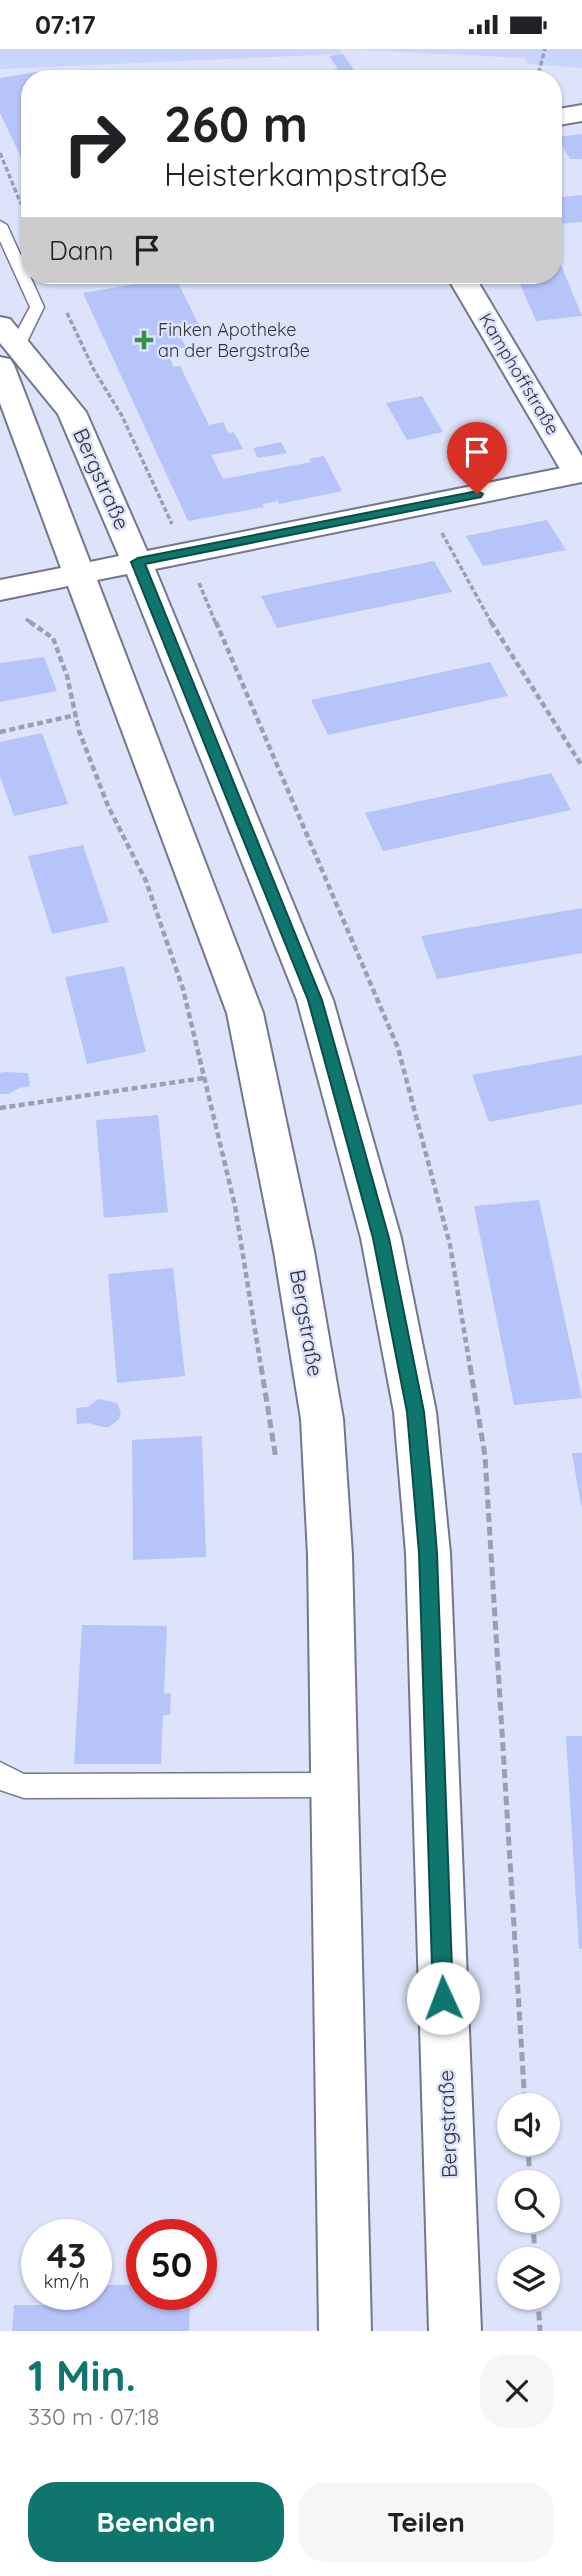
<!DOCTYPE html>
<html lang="de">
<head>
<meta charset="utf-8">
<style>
  body { margin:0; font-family:Quicksand,sans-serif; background:#f6f6f6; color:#202124; height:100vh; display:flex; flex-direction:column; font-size:26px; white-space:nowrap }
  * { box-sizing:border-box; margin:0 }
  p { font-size:23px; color:#757577 }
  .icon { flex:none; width:38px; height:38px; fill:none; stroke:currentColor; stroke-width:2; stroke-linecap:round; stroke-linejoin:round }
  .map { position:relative; height:2282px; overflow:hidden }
  .panel { display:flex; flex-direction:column; background:#fff; flex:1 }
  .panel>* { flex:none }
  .hud { position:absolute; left:21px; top:21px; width:541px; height:214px; border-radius:28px; box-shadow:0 2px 5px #0004; background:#fff; color:#202124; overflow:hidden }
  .tools { position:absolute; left:497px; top:2044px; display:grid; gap:14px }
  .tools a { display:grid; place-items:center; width:63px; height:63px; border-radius:50%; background:#fff; box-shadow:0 2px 5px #0004; font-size:35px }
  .speed { position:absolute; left:21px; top:2170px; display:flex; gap:14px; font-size:35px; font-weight:700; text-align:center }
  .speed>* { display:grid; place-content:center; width:91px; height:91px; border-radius:50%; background:#fff; box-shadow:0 2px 5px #0004; line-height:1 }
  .speed small { font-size:18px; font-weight:400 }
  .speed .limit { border:10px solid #d22; background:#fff; color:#111 }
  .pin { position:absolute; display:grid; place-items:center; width:60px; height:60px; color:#fff; margin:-72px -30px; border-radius:50% 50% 50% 0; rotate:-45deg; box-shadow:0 0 7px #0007 }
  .pin .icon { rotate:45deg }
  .me { position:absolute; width:77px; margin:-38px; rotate:358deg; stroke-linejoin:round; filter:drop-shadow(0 0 5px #0008) }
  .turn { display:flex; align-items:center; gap:24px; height:147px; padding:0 28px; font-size:32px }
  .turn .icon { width:91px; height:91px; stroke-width:2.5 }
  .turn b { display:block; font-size:49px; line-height:60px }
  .then { display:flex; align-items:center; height:66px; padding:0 28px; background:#0003; gap:14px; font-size:26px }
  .round { display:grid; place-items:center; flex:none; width:74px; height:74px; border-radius:28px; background:#f6f6f6 }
  .head { display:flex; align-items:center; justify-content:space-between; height:119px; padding:0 28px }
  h1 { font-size:42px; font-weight:800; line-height:52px; color:#0f766e }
  .cta { display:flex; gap:14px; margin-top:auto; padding:14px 28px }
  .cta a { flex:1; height:80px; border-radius:28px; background:#0f766e; color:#fff; font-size:28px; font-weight:800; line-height:80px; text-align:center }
  .cta a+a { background:#f6f6f6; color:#202124 }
  .status { display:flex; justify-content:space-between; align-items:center; height:49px; padding:0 35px; background:#fff; direction:ltr }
  .status svg { height:19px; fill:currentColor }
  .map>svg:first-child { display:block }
</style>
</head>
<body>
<div class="status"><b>07:17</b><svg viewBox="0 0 49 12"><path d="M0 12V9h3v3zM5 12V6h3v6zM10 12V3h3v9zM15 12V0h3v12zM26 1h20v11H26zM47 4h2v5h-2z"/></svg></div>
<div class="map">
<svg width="582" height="2282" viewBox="0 0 582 2282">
  <rect width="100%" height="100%" fill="#dce3fa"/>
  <path fill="#cad4fd" d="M 0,0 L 582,0 L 582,19 L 528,15 L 524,9 L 340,0 L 341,5 L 0,20 Z"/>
  <g fill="#b7c4fa">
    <path d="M 343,5 L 352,18 L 360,30 L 334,30 L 329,22 L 338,20 L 329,7 Z"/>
    <path d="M 153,22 L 157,30 L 116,30 L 116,28 Z"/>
    <path d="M 37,23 L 40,30 L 30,30 L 30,127 L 0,64 L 0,29 Z"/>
    <path d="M 231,23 L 235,29 L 198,30 L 198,28 Z"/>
    <path d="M 582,85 L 582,110 L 570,110 L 557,88 Z"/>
    <path d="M 582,146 L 582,173 L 553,175 L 553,149 Z"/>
    <path d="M 559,211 L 582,267 L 536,272 L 516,226 L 553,226 L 553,212 Z"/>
    <path d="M 175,228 L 201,280 L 179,284 L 186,298 L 166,302 L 174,318 L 180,317 L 209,376 L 223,373 L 228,384 L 234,383 L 243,400 L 211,406 L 223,430 L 311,413 L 309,410 L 324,407 L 342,442 L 279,455 L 278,452 L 262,455 L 264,458 L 188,472 L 83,244 Z"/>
    <path d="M 422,347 L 443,383 L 407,391 L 386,354 Z"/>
    <path d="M 281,393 L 287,404 L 258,409 L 253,399 Z"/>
    <path d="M 547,471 L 566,501 L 483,517 L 466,487 Z"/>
    <path d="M 434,512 L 452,543 L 277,579 L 261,547 Z"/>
    <path d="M 44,608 L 57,642 L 0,653 L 0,614 Z"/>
    <path d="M 490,613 L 508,647 L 328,686 L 311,651 Z"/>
    <path d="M 42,684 L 68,755 L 14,767 L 0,727 L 0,693 Z"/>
    <path d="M 551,724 L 571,761 L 383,802 L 365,764 Z"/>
    <path d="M 83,796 L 109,873 L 52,885 L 28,807 Z"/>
    <path d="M 582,859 L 582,904 L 437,930 L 421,887 Z"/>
    <path d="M 124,917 L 146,1003 L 87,1015 L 65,928 Z"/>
    <path d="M 582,1006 L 582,1055 L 489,1073 L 472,1026 Z"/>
    <path d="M 5,1023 L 28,1024 L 30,1037 L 19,1039 L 9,1045 L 0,1045 L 0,1024 Z"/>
    <path d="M 158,1066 L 168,1163 L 104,1169 L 96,1071 Z"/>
    <path d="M 539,1151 L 582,1349 L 514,1356 L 474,1157 Z"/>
    <path d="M 173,1219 L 185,1327 L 117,1334 L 108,1225 Z"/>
    <path d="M 98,1350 L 117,1354 L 121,1364 L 119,1370 L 109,1378 L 102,1378 L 89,1374 L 77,1375 L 76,1359 L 88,1358 Z"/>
    <path d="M 202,1387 L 206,1508 L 133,1511 L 132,1391 Z"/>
    <path d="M 572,1404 L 582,1404 L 582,1457 L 581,1457 Z"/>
    <path d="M 82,1576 L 167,1577 L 164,1645 L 171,1644 L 170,1666 L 163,1666 L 161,1715 L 74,1715 Z"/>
    <path d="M 566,1687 L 582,1687 L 582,1900 L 579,1900 Z"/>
    <path d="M 96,2236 L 142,2236 L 142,2245 L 190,2245 L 189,2282 L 12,2282 L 14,2256 L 67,2256 L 68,2245 L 96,2245 Z"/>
  </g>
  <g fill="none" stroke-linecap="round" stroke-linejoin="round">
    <defs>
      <g id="lane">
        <path d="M 0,172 L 7,176 L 44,258 L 25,297 L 17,302 L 9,297 L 30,258 L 0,192 Z"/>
        <path d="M 0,1713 L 24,1725 L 335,1724 L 344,1728 L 348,1736 L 344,1744 L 335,1748 L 24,1749 L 0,1741 Z"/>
      </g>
      <g id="street">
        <path d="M 582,56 L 582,72 L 553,77 L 553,61 Z"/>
        <path d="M 446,226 L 474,226 L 582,407 L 582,433 L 568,431 L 563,425 Z"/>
      </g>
      <path id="secondary" d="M 0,268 L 10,270 L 86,363 L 147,502 L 582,415 L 582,433 L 155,520 L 333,951 L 401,1189 L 436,1363 L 450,1504 L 481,2282 L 429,2282 L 406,1504 L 394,1363 L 361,1189 L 297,951 L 127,525 L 97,531 L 263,964 L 314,1202 L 343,1370 L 352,1506 L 371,2282 L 319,2282 L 308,1506 L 301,1370 L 274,1202 L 227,964 L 68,537 L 0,551 L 0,531 L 61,519 L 0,354 L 0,308 L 10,310 L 14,316 L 90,513 L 119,507 L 58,365 L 0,294 Z"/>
    </defs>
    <use href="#lane" stroke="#72778c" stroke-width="3"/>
    <use href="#street" stroke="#72778c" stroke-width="4"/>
    <use href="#secondary" stroke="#72778c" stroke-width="4"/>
    <g stroke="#9aa0b2" stroke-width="3.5" stroke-dasharray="5 2.5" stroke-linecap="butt">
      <path d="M 544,30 L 539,22 L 545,0"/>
      <path d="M 0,104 L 21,155"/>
      <path d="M 67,264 L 94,321 L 122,367 L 172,475"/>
      <path d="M 442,484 L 492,575"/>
      <path d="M 199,534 L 216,575"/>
      <path d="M 26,570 L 33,575"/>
    </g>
    <g stroke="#9aa0b2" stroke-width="4.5" stroke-dasharray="6 3.5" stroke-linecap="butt">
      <path d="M 30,573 L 53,589 L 67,627 L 79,682 L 108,757 L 146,832 L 183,940 L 235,1157 L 261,1318"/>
      <path d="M 216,573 L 398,999 L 450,1196 L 470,1318"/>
      <path d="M 491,573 L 582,717"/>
      <path d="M 0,683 L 76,666"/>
      <path d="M 0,1059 L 204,1029"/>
    </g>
    <g stroke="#9aa0b2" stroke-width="5" stroke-dasharray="9 4.5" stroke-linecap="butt">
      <path d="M 261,1317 L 276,1410"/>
      <path d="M 470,1317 L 485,1407 L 525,2056"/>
      <path d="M 528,2095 L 530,2133"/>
      <path d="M 533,2172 L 535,2210"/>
      <path d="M 538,2249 L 540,2282"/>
    </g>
    <use href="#lane" fill="#fff" fill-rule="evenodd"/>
    <use href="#street" fill="#fff" fill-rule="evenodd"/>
    <use href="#secondary" fill="#fff" fill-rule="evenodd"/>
  </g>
  <path fill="#0f766e" stroke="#0a4d48" stroke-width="2" d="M 477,442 L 483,445 L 481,448 L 145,515 L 322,951 L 389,1189 L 424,1363 L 432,1442 L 437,1504 L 453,1949 L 450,1956 L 443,1959 L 436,1956 L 433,1949 L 419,1504 L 407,1363 L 373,1189 L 308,951 L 131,513 L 138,509 Z"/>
  <path fill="#319347" stroke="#dce3fa" stroke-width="2.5" d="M140.5 280.5h7v7h7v7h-7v7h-7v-7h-7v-7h7z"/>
  <g text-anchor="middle" stroke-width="5" stroke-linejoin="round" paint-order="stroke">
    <g font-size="18" fill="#2f323b" stroke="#dce3fa" text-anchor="start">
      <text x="158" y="287">Finken Apotheke<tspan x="158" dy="21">an der Bergstraße</tspan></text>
    </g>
    <g font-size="18" fill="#2f323b" stroke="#dce3fa">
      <text transform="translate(519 325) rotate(59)" y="6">Kamphoffstraße</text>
    </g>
    <g font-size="21" fill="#2f323b" stroke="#dce3fa">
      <text transform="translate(101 430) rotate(66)" y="7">Bergstraße</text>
      <text transform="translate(306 1274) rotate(80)" y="7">Bergstraße</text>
      <text transform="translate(448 2075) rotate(-92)" y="7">Bergstraße</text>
    </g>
  </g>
</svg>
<div class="tools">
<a><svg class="icon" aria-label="sound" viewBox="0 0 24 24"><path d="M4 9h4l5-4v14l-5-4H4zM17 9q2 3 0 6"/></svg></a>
<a><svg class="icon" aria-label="search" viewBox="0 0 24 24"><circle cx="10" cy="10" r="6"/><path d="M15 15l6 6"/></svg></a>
<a><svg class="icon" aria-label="layers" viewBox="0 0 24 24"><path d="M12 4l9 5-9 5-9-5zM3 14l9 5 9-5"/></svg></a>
</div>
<div class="speed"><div>43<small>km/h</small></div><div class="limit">50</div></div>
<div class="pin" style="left:477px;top:445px;background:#d93025"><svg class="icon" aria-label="arrive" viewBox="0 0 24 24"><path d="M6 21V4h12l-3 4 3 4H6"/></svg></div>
<svg class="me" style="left:443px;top:1949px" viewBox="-20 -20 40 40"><circle r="19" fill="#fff"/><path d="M0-13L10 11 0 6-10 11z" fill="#0f766e"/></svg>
<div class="hud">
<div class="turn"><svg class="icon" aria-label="right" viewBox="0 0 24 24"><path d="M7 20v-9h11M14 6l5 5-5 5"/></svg><div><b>260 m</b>Heisterkampstraße</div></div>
<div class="then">Dann<svg class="icon" aria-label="arrive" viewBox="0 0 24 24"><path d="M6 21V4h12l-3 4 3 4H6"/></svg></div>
</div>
</div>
<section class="panel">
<div class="head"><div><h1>1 Min.</h1><p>330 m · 07:18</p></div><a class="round"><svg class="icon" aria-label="close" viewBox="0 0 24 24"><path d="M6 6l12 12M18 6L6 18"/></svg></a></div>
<div class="cta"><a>Beenden</a><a>Teilen</a></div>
</section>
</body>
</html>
